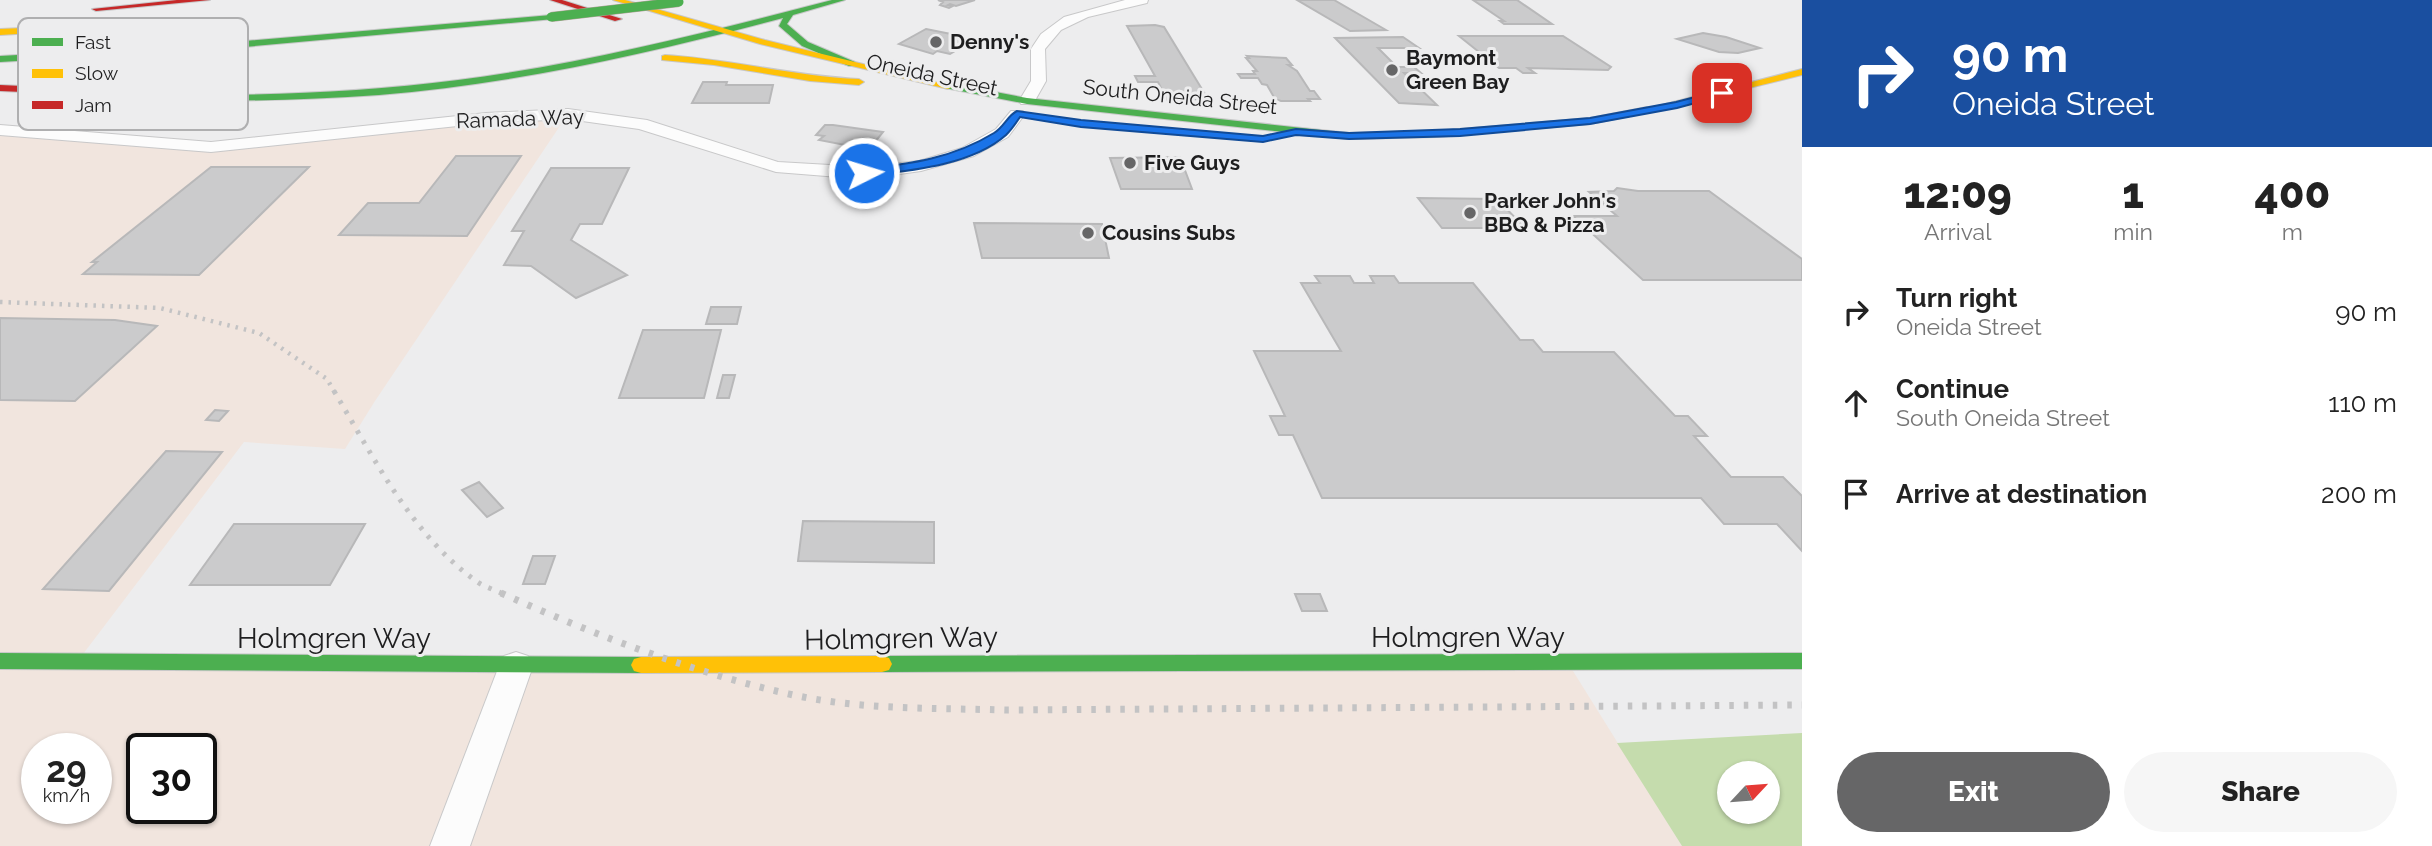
<!DOCTYPE html>
<html lang="en">
<head>
<meta charset="utf-8">
<style>
  body { margin:0; font-family:Raleway,sans-serif; background:#f6f6f6; color:#222; height:100vh; display:flex; flex-direction:column; font-size:26px; white-space:nowrap }
  * { box-sizing:border-box; margin:0 }
  p { font-size:23px; color:#767676 }
  .icon { flex:none; width:38px; height:38px; fill:none; stroke:currentColor; stroke-width:2; stroke-linecap:round; stroke-linejoin:round }
  .map { position:relative; flex:1; overflow:hidden }
  .drawer { display:flex; flex-direction:column; background:#fff; width:630px }
  .drawer>* { flex:none }
  .hud { background:#1a4fa0; color:#fff; overflow:hidden }
  .needle { width:46px; rotate:64deg }
  .controls { position:absolute; left:1717px; top:761px; display:grid; gap:14px }
  .controls a { display:grid; place-items:center; width:63px; height:63px; border-radius:50%; background:#fff; box-shadow:0 2px 5px #0004; font-size:35px }
  .speed { position:absolute; left:21px; top:733px; display:flex; gap:14px; font-size:35px; font-weight:700; text-align:center }
  .speed>* { display:grid; place-content:center; width:91px; height:91px; border-radius:50%; background:#fff; box-shadow:0 2px 5px #0004; line-height:1 }
  .speed small { font-size:18px; font-weight:400 }
  .speed .limit { border:4px solid #111; border-radius:10px; background:#fff; color:#111 }
  .pin { position:absolute; display:grid; place-items:center; width:60px; height:60px; color:#fff; margin:-30px; border-radius:14px; box-shadow:0 4px 10px #0006 }
  .me { position:absolute; width:77px; margin:-38px; rotate:85deg; stroke-linejoin:round; filter:drop-shadow(0 0 5px #0008) }
  .turn { display:flex; align-items:center; gap:24px; height:147px; padding:0 35px; font-size:32px }
  .turn .icon { width:91px; height:91px; stroke-width:2.5 }
  .turn b { display:block; font-size:49px; line-height:60px }
  .eta { display:flex; justify-content:space-evenly; align-items:center; height:119px; text-align:center }
  .eta b { font-size:42px; font-weight:800; line-height:49px }
  .action { display:flex; gap:14px; margin-top:auto; padding:14px 35px }
  .action a { flex:1; height:80px; border-radius:42px; background:#666667; color:#fff; font-size:28px; font-weight:800; line-height:80px; text-align:center }
  .action a+a { background:#f6f6f6; color:#222 }
  ul { padding:0; list-style:none }
  li { display:flex; align-items:center; gap:21px; height:91px; padding:0 35px }
  li div { flex:1 }
  li b { display:block; font-size:26px }
  li em { font-style:normal }
  main { display:flex; flex:1; min-height:0 }
  .map>svg:first-child { display:block }
</style>
</head>
<body>
<main>
<div class="map">
<svg width="1802" height="846" viewBox="0 0 1802 846">
  <rect width="100%" height="100%" fill="#ededee"/>
  <path fill="#f1e5de" fill-rule="evenodd" d="M 568,114 L 375,401 L 345,449 L 244,442 L 77,662 L 1568,663 L 1682,846 L 0,846 L 0,130 L 211,147 ZM 37,749 L 96,749 L 96,808 L 37,808 ZM 142,749 L 201,749 L 201,808 L 142,808 Z"/>
  <path fill="#c5dcad" fill-rule="evenodd" d="M 1802,733 L 1802,846 L 1682,846 L 1617,743 ZM 1729,774 L 1768,774 L 1768,812 L 1729,812 Z"/>
  <g fill="#cbcbcc" stroke="#b8b8b9" stroke-width="2">
    <path d="M 938,0 L 975,0 L 956,6 L 950,4 L 948,5 L 953,6 L 949,8 L 940,5 L 943,2 Z"/>
    <path d="M 1297,0 L 1334,0 L 1386,30 L 1350,31 Z"/>
    <path d="M 1473,0 L 1517,0 L 1552,24 L 1504,24 L 1500,21 L 1504,21 Z"/>
    <path d="M 1155,25 L 1164,27 L 1208,99 L 1167,100 L 1158,82 L 1138,82 L 1135,76 L 1155,76 L 1127,26 Z"/>
    <path d="M 926,29 L 956,35 L 953,37 L 972,41 L 950,54 L 937,51 L 933,54 L 899,44 Z"/>
    <path d="M 1703,33 L 1726,37 L 1760,48 L 1738,53 L 1719,52 L 1677,39 Z"/>
    <path d="M 1459,36 L 1563,36 L 1611,67 L 1608,70 L 1528,68 L 1535,73 L 1523,73 L 1516,68 L 1499,68 Z"/>
    <path d="M 1403,37 L 1419,48 L 1378,48 L 1397,67 L 1414,67 L 1421,73 L 1404,73 L 1437,105 L 1399,103 L 1335,38 Z"/>
    <path d="M 1247,56 L 1286,58 L 1292,65 L 1288,65 L 1297,71 L 1310,91 L 1314,91 L 1320,99 L 1308,99 L 1310,101 L 1281,101 L 1275,99 L 1267,85 L 1262,84 L 1258,78 L 1241,78 L 1238,74 L 1255,74 L 1253,71 L 1257,71 L 1246,58 L 1249,58 Z"/>
    <path d="M 703,82 L 727,82 L 726,85 L 773,85 L 769,103 L 692,103 Z"/>
    <path d="M 825,125 L 833,125 L 883,132 L 870,148 L 866,149 L 819,140 L 824,136 L 816,135 Z"/>
    <path d="M 456,156 L 521,156 L 467,236 L 339,235 L 368,203 L 419,203 Z"/>
    <path d="M 1180,157 L 1192,189 L 1121,189 L 1110,158 Z"/>
    <path d="M 211,167 L 309,167 L 199,275 L 83,274 L 97,262 L 92,262 Z"/>
    <path d="M 551,168 L 629,168 L 602,224 L 580,224 L 571,240 L 627,275 L 576,298 L 531,266 L 504,265 L 524,231 L 512,231 Z"/>
    <path d="M 1617,188 L 1638,191 L 1709,191 L 1802,259 L 1802,280 L 1643,280 L 1573,216 L 1617,216 L 1589,192 L 1614,191 Z"/>
    <path d="M 1418,198 L 1497,199 L 1525,228 L 1442,228 Z"/>
    <path d="M 974,223 L 1102,224 L 1109,258 L 982,258 Z"/>
    <path d="M 1315,276 L 1350,276 L 1354,283 L 1374,283 L 1370,276 L 1394,276 L 1399,283 L 1473,283 L 1520,340 L 1533,340 L 1543,352 L 1614,352 L 1675,416 L 1688,416 L 1707,436 L 1694,436 L 1731,477 L 1783,477 L 1802,496 L 1802,551 L 1777,524 L 1724,524 L 1701,498 L 1322,498 L 1293,435 L 1279,435 L 1270,416 L 1285,416 L 1254,351 L 1341,351 L 1301,283 L 1320,283 Z"/>
    <path d="M 711,307 L 741,307 L 737,324 L 706,324 Z"/>
    <path d="M 0,318 L 115,320 L 157,326 L 75,401 L 0,400 Z"/>
    <path d="M 643,330 L 721,330 L 704,398 L 619,398 Z"/>
    <path d="M 723,375 L 735,375 L 729,398 L 717,398 Z"/>
    <path d="M 215,410 L 228,411 L 219,421 L 206,420 Z"/>
    <path d="M 166,451 L 222,452 L 109,591 L 43,589 Z"/>
    <path d="M 479,482 L 503,508 L 487,517 L 462,490 Z"/>
    <path d="M 803,521 L 934,522 L 934,563 L 798,561 Z"/>
    <path d="M 234,524 L 365,524 L 330,585 L 190,585 Z"/>
    <path d="M 533,556 L 555,556 L 545,584 L 523,584 Z"/>
    <path d="M 1295,594 L 1320,594 L 1327,611 L 1302,611 Z"/>
  </g>
  <g fill="none" stroke-linecap="round" stroke-linejoin="round">
    <defs>
      <g id="street">
        <path d="M 1125,0 L 1148,0 L 1147,3 L 1088,17 L 1061,30 L 1045,49 L 1046,81 L 1033,104 L 1021,104 L 1019,101 L 1031,81 L 1031,49 L 1041,34 L 1064,17 Z"/>
        <path d="M 568,109 L 647,120 L 778,162 L 864,167 L 919,161 L 962,148 L 996,129 L 1011,111 L 1023,111 L 1025,114 L 1008,137 L 974,156 L 921,171 L 864,179 L 776,172 L 639,129 L 568,119 L 486,123 L 211,152 L 0,135 L 0,125 L 211,142 L 486,113 Z"/>
        <path d="M 516,652 L 528,656 L 533,666 L 470,846 L 430,846 L 499,666 L 504,656 Z"/>
      </g>
      <g id="fast">
        <path d="M 832,0 L 845,0 L 793,15 L 787,24 L 808,42 L 855,62 L 855,66 L 849,66 L 802,46 L 779,26 L 783,18 C 651,53 515,84 379,95 C 327,99 276,100 224,101 L 219,98 L 224,95 C 302,94 380,90 458,80 C 584,64 709,32 832,0 Z"/>
        <path d="M 551,15 L 554,19 L 222,49 L 0,62 L 0,56 L 222,43 Z"/>
        <path d="M 948,83 L 1027,98 L 1349,133 L 1437,131 L 1442,134 L 1437,137 L 1349,139 L 1027,104 L 945,88 L 945,84 Z"/>
        <path d="M 0,653 L 641,657 L 648,659 L 651,665 L 648,671 L 641,673 L 0,669 Z"/>
        <path d="M 1802,653 L 1802,669 L 882,672 L 875,670 L 872,664 L 875,658 L 882,656 Z"/>
      </g>
      <g id="slow">
        <path d="M 613,0 L 625,0 L 765,40 L 953,86 L 948,89 L 760,44 Z"/>
        <path d="M 135,23 L 136,25 L 132,27 L 0,35 L 0,29 Z"/>
        <path d="M 665,55 C 730,59 794,76 859,79 L 864,82 L 859,85 L 810,81 L 714,65 L 662,60 L 662,56 Z"/>
        <path d="M 1802,69 L 1802,75 L 1647,113 L 1642,110 Z"/>
        <path d="M 882,656 L 889,658 L 892,664 L 889,670 L 882,672 L 641,673 L 634,671 L 631,665 L 634,659 L 641,657 Z"/>
      </g>
      <g id="jam">
        <path d="M 177,0 L 210,0 L 96,11 L 92,9 Z"/>
        <path d="M 550,0 L 562,0 L 622,19 L 615,21 Z"/>
        <path d="M 0,85 L 224,95 L 229,98 L 224,101 L 0,91 Z"/>
        <path d="M 1647,107 L 1652,110 L 1650,112 L 1590,124 L 1437,137 L 1432,134 L 1437,131 L 1590,118 Z"/>
      </g>
    </defs>
    <use href="#street" stroke="#c8c8c9" stroke-width="2"/>
    <use href="#fast" stroke="#c8c8c9" stroke-width="2"/>
    <use href="#slow" stroke="#c8c8c9" stroke-width="2"/>
    <use href="#jam" stroke="#c8c8c9" stroke-width="2"/>
    <use href="#street" fill="#fcfcfc" fill-rule="evenodd"/>
    <use href="#fast" fill="#4caf50" fill-rule="evenodd"/>
    <use href="#slow" fill="#ffc107" fill-rule="evenodd"/>
    <use href="#jam" fill="#c62828" fill-rule="evenodd"/>
    <path stroke="#c3c3c4" stroke-width="4.5" stroke-dasharray="2.5 6" stroke-linecap="butt" d="M 0,302 L 160,308 L 259,333 L 327,379 L 335,393"/>
    <path stroke="#c3c3c4" stroke-width="5" stroke-dasharray="3.5 8" stroke-linecap="butt" d="M 334,391 C 374,458 412,535 476,581 C 484,587 496,590 505,595"/>
    <path stroke="#c3c3c4" stroke-width="7" stroke-dasharray="4.5 10" stroke-linecap="butt" d="M 501,593 C 597,636 696,674 798,696 C 866,710 938,708 1006,710 L 1802,705"/>
    <defs>
      <path id="fast-bridge" d="M 551,17 L 679,2"/>
    </defs>
    <use href="#fast-bridge" stroke="#afa298" stroke-width="10" stroke-linecap="butt"/>
    <use href="#fast-bridge" stroke="#4caf50" stroke-width="9"/>
  </g>
  <path fill="#1a73e8" stroke="#114b97" stroke-width="2" d="M 1722,90 L 1725,91 L 1725,95 L 1677,108 L 1590,124 L 1460,136 L 1349,139 L 1296,135 L 1263,142 L 1081,127 L 1020,117 C 1016,123 1011,130 1006,135 C 971,166 908,171 864,176 L 858,173 L 864,169 C 911,164 953,158 994,133 C 1004,127 1008,115 1017,111 L 1081,120 L 1263,136 L 1296,129 L 1349,133 L 1460,129 L 1590,118 L 1676,102 Z"/>
  <g fill="#666667" stroke="#ededee" stroke-width="2.5">
    <circle cx="936" cy="42" r="7"/>
    <circle cx="1392" cy="70" r="7"/>
    <circle cx="1130" cy="163" r="7"/>
    <circle cx="1470" cy="213" r="7"/>
    <circle cx="1088" cy="233" r="7"/>
  </g>
  <g text-anchor="middle" stroke-width="6" stroke-linejoin="round" paint-order="stroke">
    <g font-size="21" font-weight="bold" fill="#1e1e1f" stroke="#ededee" text-anchor="start">
      <text x="950" y="49">Denny's</text>
      <text x="1406" y="65">Baymont<tspan x="1406" dy="24">Green Bay</tspan></text>
      <text x="1144" y="170">Five Guys</text>
      <text x="1484" y="208">Parker John's<tspan x="1484" dy="24">BBQ &amp; Pizza</tspan></text>
      <text x="1102" y="240">Cousins Subs</text>
    </g>
    <g font-size="21" fill="#1e1e1f" stroke="#ededee">
      <text transform="translate(932 75) rotate(12)" y="7">Oneida Street</text>
      <text transform="translate(1180 97) rotate(6)" y="7">South Oneida Street</text>
      <text transform="translate(520 119) rotate(-2)" y="7">Ramada Way</text>
    </g>
    <g font-size="28" fill="#1e1e1f" stroke="#ededee">
      <text x="1468" y="647">Holmgren Way</text>
      <text x="334" y="648">Holmgren Way</text>
      <text transform="translate(901 638) rotate(-1)" y="10">Holmgren Way</text>
    </g>
  </g>
  <rect x="18" y="18" width="230" height="112" rx="10" fill="#ededee" stroke="#afafb0" stroke-width="2"/>
  <rect x="32" y="38" width="31" height="8" fill="#4caf50"/>
  <rect x="32" y="69" width="31" height="9" fill="#ffc107"/>
  <rect x="32" y="101" width="31" height="8" fill="#c62828"/>
  <g font-size="19" fill="#1e1e1f">
    <text x="75" y="49">Fast</text>
    <text x="75" y="80">Slow</text>
    <text x="75" y="112">Jam</text>
  </g>
</svg>
<div class="controls">
<a><svg class="needle" viewBox="-14 -14 28 28"><path d="M0-13l5 13h-10z" fill="#e53935"/><path d="M0 13l5-13h-10z" fill="#767676"/></svg></a>
</div>
<div class="speed"><div>29<small>km/h</small></div><div class="limit">30</div></div>
<div class="pin" style="left:1722px;top:93px;background:#d93025"><svg class="icon" aria-label="arrive" viewBox="0 0 24 24"><path d="M6 21V4h12l-3 4 3 4H6"/></svg></div>
<svg class="me" style="left:864px;top:173px" viewBox="-20 -20 40 40"><circle r="17" fill="#1a73e8" stroke="#fff" stroke-width="3"/><path d="M0-11L8 9 0 5-8 9z" fill="#fff"/></svg>
</div>
<section class="drawer">
<div class="hud">
<div class="turn"><svg class="icon" aria-label="right" viewBox="0 0 24 24"><path d="M7 20v-9h11M14 6l5 5-5 5"/></svg><div><b>90 m</b>Oneida Street</div></div>
</div>
<div class="eta">
<div><b>12:09</b><p>Arrival</p></div>
<div><b>1</b><p>min</p></div>
<div><b>400</b><p>m</p></div>
</div>
<ul>
<li><svg class="icon" aria-label="right" viewBox="0 0 24 24"><path d="M7 20v-9h11M14 6l5 5-5 5"/></svg><div><b>Turn right</b><p>Oneida Street</p></div><em>90 m</em></li>
<li><svg class="icon" aria-label="ahead" viewBox="0 0 24 24"><path d="M12 20V5M6 11l6-6 6 6"/></svg><div><b>Continue</b><p>South Oneida Street</p></div><em>110 m</em></li>
<li><svg class="icon" aria-label="arrive" viewBox="0 0 24 24"><path d="M6 21V4h12l-3 4 3 4H6"/></svg><div><b>Arrive at destination</b></div><em>200 m</em></li>
</ul>
<div class="action"><a>Exit</a><a>Share</a></div>
</section>
</main>
</body>
</html>
